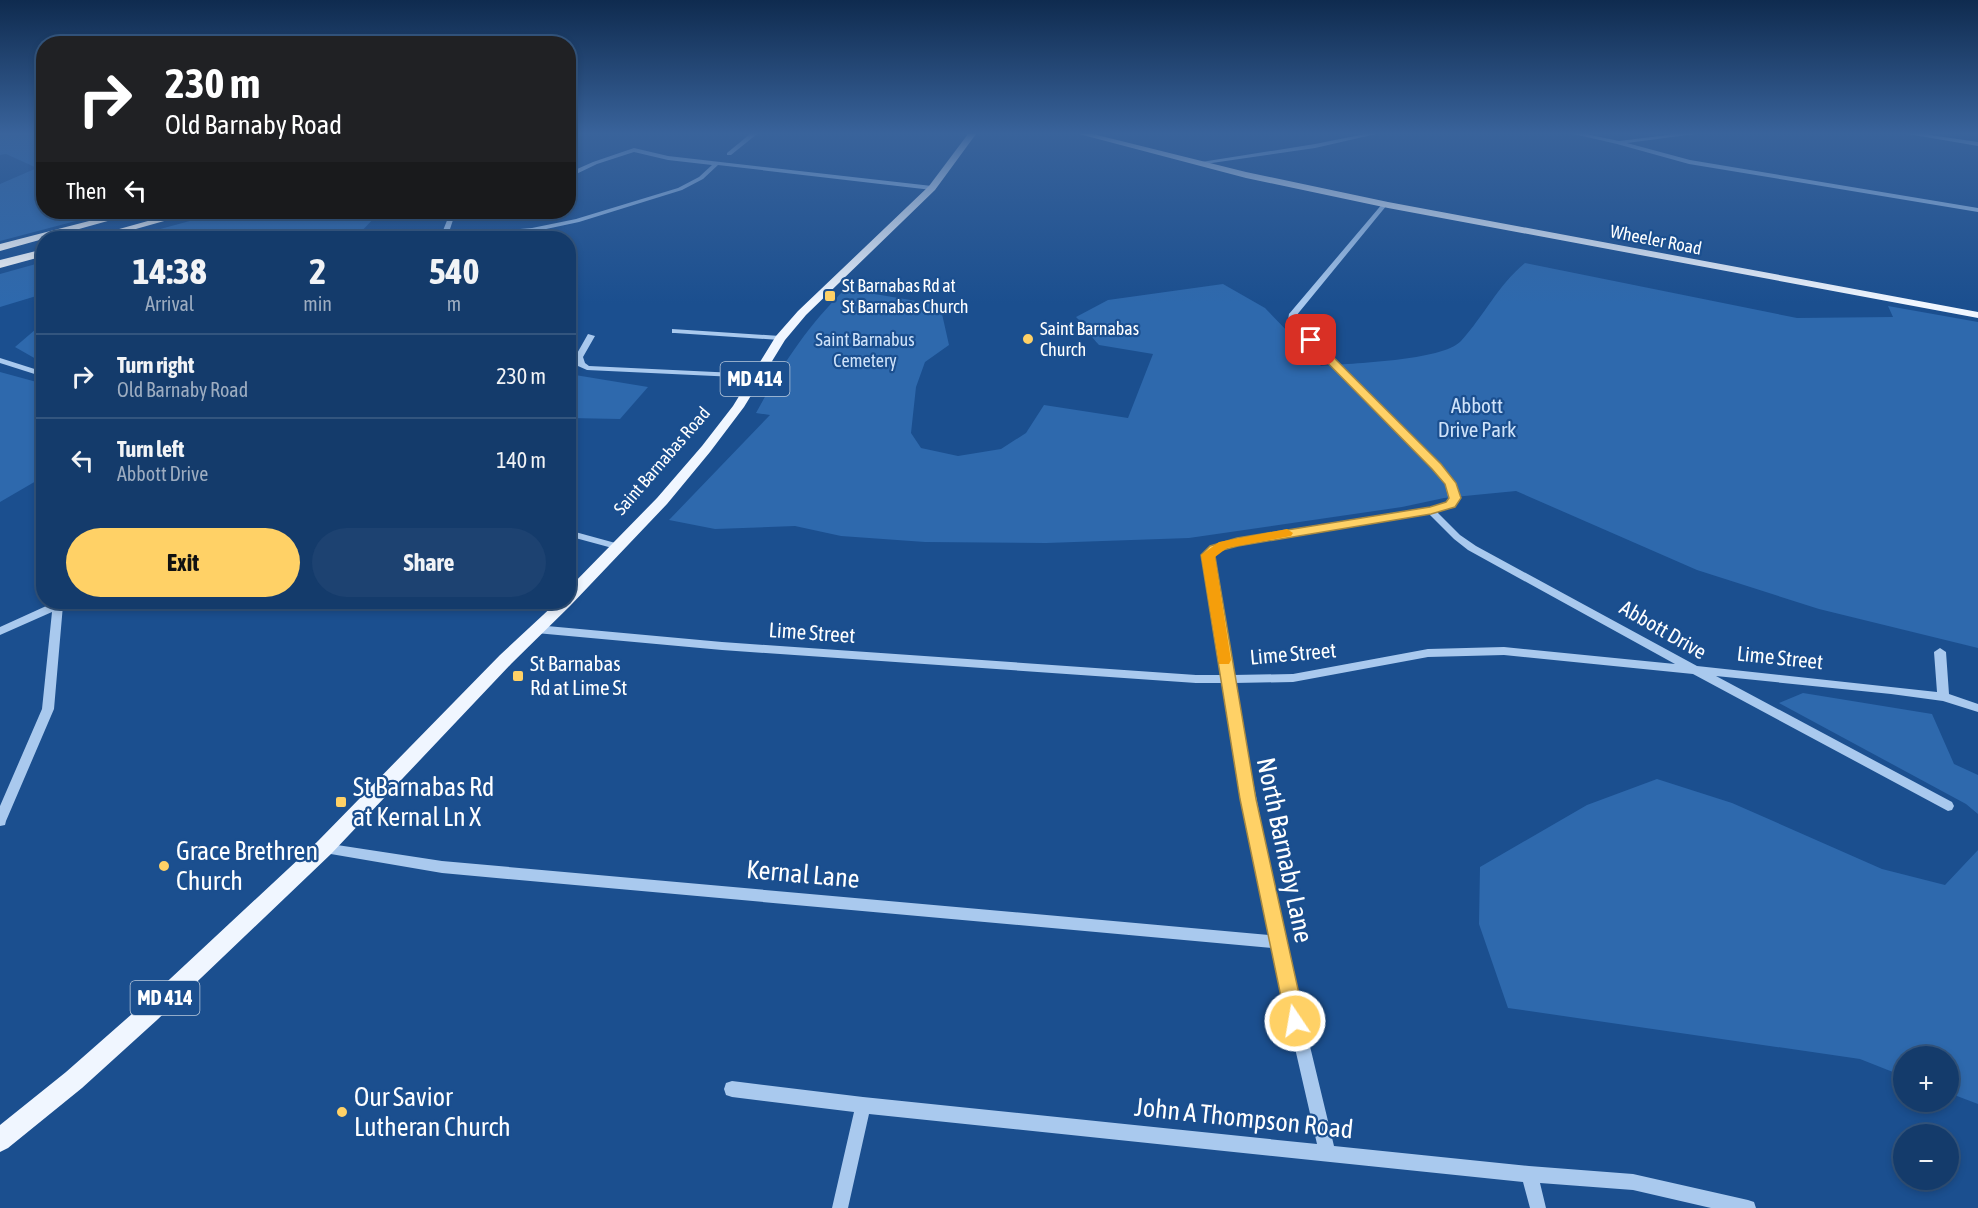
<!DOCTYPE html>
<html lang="en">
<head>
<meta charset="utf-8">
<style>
  body { margin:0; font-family:"Asap Condensed",sans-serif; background:#1d4271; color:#f1f3f6; height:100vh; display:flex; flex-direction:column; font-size:22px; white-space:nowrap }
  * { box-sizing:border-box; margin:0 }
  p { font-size:20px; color:#9dadc1 }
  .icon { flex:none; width:33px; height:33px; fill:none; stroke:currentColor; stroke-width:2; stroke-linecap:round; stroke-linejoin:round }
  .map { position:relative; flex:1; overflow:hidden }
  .details { position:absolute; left:36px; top:231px; width:540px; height:378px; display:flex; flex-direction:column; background:#143b6b; border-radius:24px; box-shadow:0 3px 9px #0003,0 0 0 2px #33557e }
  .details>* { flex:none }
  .top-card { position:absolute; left:36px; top:36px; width:540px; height:183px; border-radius:24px; box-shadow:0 3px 9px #0003,0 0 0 2px #33557e; background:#202124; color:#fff; overflow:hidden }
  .buttons { position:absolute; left:1893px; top:1046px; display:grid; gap:12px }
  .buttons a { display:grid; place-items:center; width:66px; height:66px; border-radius:50%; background:#143b6b; box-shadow:0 3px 9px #0003,0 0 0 2px #33557e; font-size:30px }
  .pin { position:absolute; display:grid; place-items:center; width:51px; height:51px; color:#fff; margin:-26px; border-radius:12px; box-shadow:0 3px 9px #0006 }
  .me { position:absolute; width:66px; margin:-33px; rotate:348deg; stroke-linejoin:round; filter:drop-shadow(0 0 4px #0008) }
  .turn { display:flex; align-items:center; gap:21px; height:126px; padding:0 30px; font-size:27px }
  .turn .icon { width:78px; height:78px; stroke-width:2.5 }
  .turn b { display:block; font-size:42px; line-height:51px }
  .then { display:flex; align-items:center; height:57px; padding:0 30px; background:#0003; gap:12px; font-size:22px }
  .eta { display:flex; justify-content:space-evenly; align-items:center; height:102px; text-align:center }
  .eta b { font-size:36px; font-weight:700; line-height:42px }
  .primary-button { display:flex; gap:12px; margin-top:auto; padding:12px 30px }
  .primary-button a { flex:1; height:69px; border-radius:36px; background:#ffd166; color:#111; font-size:24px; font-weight:700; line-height:69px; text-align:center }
  .primary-button a+a { background:#1d4271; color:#f1f3f6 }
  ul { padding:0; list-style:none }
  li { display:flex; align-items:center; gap:18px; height:84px; padding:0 30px; border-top:2px solid #33557e }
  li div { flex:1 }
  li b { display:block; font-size:22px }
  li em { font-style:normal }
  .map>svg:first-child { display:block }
</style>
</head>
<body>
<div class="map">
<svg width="1978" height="1208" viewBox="0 0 1978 1208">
  <rect width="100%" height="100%" fill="#1b4f8f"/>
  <g fill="#2e69ad">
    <path d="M 0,134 L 43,134 L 44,212 L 110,212 L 0,241 L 0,184 L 37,168 L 6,154 L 0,155 Z"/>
    <path d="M 223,212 L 380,212 L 355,238 L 127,238 Z"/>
    <path d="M 43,262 L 43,294 L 0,307 L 0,274 Z"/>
    <path d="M 1525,263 L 1797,318 L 1893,317 L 1888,306 L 1978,322 L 1978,648 L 1819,609 L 1697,570 L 1516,491 L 1444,498 L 1402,507 L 1189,538 L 1046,543 L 925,542 L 841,536 L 795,526 L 715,529 L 669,520 L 770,415 L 756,413 C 782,365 806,328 845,289 L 940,305 L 949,345 L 925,362 L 916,387 L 911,433 L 921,448 L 958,456 L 1001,449 L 1026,433 L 1044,405 L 1128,418 L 1153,354 L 1099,345 C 1090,336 1086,326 1076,317 L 1108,300 L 1223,284 L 1265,308 L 1321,366 C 1351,363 1442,361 1461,341 C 1484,316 1498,285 1525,263 Z"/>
    <path d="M 43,323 L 43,322 L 43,363 L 15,347 Z"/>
    <path d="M 0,372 L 44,384 L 43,477 L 0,502 Z"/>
    <path d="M 569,374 L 648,387 L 620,419 L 569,418 Z"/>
    <path d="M 1803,693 L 1932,714 L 1954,764 L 1978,775 L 1978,814 L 1966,804 L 1779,703 Z"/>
    <path d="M 1657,779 L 1732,803 L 1882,869 L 1945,885 L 1978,850 L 1978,1104 L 1949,1093 L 1948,1056 L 1904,1056 L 1903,1076 L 1860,1059 L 1508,1008 L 1479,924 L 1480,867 L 1587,805 Z"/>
  </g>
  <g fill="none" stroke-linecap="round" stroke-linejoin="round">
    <g fill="#a9c9ee" fill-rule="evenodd">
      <path d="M 750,134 L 757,134 L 731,155 L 727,155 L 727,153 Z"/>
      <path d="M 1365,134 L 1376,134 L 1315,148 L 1198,165 L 1195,163 L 1315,144 Z"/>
      <path d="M 1574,134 L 1586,134 L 1619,141 L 1676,134 L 1695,134 L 1627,143 L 1690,160 L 1978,208 L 1978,212 L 1689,164 L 1617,144 Z"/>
      <path d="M 1908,134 L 1923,134 L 1978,142 L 1978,146 Z"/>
      <path d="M 634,148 L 668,156 L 932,186 L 935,188 L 932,190 L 718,165 L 703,179 L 682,190 L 579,222 L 532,232 L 440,238 L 450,213 L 455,214 L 448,235 L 532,228 L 576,219 L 678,188 L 699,177 L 712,165 L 668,160 L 634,152 L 597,164 L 568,178 L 568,173 L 593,162 Z"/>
      <path d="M 1385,202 L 1387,203 L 1387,205 L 1296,316 L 1296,320 L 1440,465 L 1455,483 L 1459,502 L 1437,512 L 1460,535 L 1476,546 L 1697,666 L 1937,692 L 1934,652 L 1940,648 L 1946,652 L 1949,694 L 1978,704 L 1978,712 L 1943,701 L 1891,694 L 1716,676 L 1952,802 L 1954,806 L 1952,810 L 1948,811 L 1693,674 L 1504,655 L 1428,657 L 1293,682 L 1234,683 L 1282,930 L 1334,1146 L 1529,1166 L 1633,1174 L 1748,1200 L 1754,1202 L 1756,1208 L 1711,1208 L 1633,1190 L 1540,1183 L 1546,1208 L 1530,1208 L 1523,1182 L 869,1114 L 848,1208 L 832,1208 L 854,1112 L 732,1097 L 726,1095 L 724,1089 L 726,1083 L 732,1081 L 863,1097 L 1317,1144 L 1272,948 L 442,873 L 319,852 L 317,848 L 319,844 L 324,843 L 442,861 L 1269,935 L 1239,780 L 1223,683 L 1196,683 L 722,650 L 536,633 L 531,629 L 536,625 L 722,642 L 1196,675 L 1221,675 L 1203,555 L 1204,553 L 1223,542 L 1429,508 L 1449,501 L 1445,483 L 1434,469 L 1288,320 L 1289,314 L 1383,203 ZM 1429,514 L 1454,539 L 1468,550 L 1675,664 L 1504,647 L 1428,649 L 1293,674 L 1233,675 L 1213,556 L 1226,548 Z"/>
      <path d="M 672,329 L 780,336 L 784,338 L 780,340 L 675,333 L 672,333 Z"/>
      <path d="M 588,334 L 595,336 L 583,357 L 585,363 L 589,366 L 757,374 L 761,376 L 757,378 L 587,370 L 578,366 L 575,357 Z"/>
      <path d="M 0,358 L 44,372 L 44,377 L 0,363 Z"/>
      <path d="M 568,530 L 619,544 L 621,546 L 616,549 L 568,536 Z"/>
      <path d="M 55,602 L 65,602 L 63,605 L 54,709 L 6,821 L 5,825 L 0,826 L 0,806 L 42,709 L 52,612 L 0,635 L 0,627 Z"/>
    </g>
    <g fill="#f0f6ff" fill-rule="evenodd">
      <path d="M 968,134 L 976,134 L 935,190 L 806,315 L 785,340 L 744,407 L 710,452 L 667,504 L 570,606 L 512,663 L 331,854 L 157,1020 L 82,1088 L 8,1148 L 0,1152 L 0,1125 L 66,1072 L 141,1006 L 317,842 L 500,655 L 557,602 L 568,602 L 568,589 L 657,498 L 702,446 L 733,406 L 776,336 L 798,311 L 929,186 Z"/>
      <path d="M 1079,134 L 1093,134 L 1246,172 L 1388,202 L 1978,312 L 1978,318 L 1388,208 L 1246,178 Z"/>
    </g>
    <g fill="#fff" fill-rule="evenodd">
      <path d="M 124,212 L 140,212 L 0,251 L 0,244 Z"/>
      <path d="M 180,212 L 196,212 L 104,238 L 87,238 Z"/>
      <path d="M 44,249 L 44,256 L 0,268 L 0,260 Z"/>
    </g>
  </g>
  <linearGradient id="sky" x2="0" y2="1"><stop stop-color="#0f2b4f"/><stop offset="0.44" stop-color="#39639b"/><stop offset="1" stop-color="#39639b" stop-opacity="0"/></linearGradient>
  <rect width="1978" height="303" fill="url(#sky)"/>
  <path fill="#ffd166" stroke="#a68842" stroke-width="1.5" d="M 1307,338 L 1314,338 L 1441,464 L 1456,483 L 1461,498 L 1455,507 L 1431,514 L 1238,546 L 1219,551 L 1215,556 L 1256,799 L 1305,1021 L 1302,1028 L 1295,1030 L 1289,1028 L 1286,1021 L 1240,799 L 1201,555 L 1210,546 L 1237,538 L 1430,507 L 1446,502 L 1449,498 L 1445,484 L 1432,469 L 1307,342 Z"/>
  <path fill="#f59e0b" d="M 1287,529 L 1293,533 L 1291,536 L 1227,548 L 1215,557 L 1231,660 L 1229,664 L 1219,664 L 1201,555 L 1219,542 Z"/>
  <g fill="#ffd166" stroke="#1b4f8f" stroke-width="2">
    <rect x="824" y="290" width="12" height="12" rx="3"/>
    <circle cx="1028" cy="339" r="6"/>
    <rect x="512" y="670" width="12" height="12" rx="3"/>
    <rect x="335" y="796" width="12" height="12" rx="3"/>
    <circle cx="164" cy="866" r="6"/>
    <circle cx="342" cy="1112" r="6"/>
  </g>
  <g text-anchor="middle" stroke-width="4.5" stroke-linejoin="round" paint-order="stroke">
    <g font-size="18" fill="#fff" stroke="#1b4f8f">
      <text transform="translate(1656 240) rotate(11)" y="6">Wheeler Road</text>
      <text transform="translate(662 461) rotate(-49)" y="6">Saint Barnabas Road</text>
    </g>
    <g font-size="18" fill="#fff" stroke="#1b4f8f" text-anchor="start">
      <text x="842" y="292">St Barnabas Rd at<tspan x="842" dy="21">St Barnabas Church</tspan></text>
      <text x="1040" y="335">Saint Barnabas<tspan x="1040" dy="21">Church</tspan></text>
    </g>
    <g font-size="18" fill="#cfe3fa" stroke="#1b4f8f">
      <text x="865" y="346">Saint Barnabus<tspan x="865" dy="21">Cemetery</tspan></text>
    </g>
    <g fill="#1b4f8f" stroke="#bbcadd" stroke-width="1.5">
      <rect x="720.5" y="362" width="69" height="34" rx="4.5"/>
      <rect x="130.5" y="981" width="69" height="34" rx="4.5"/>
    </g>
    <g font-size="20" font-weight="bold" fill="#fff">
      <text x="755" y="386">MD 414</text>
      <text x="165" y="1005">MD 414</text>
    </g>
    <g font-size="21" fill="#cfe3fa" stroke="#1b4f8f">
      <text x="1477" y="413">Abbott<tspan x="1477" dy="24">Drive Park</tspan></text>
    </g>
    <g font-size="21" fill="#fff" stroke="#1b4f8f">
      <text transform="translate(1663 630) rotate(30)" y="7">Abbott Drive</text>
      <text transform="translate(812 633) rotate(4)" y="7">Lime Street</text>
      <text transform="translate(1293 654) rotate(-5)" y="7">Lime Street</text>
      <text transform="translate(1780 658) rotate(6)" y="7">Lime Street</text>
    </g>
    <g font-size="21" fill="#fff" stroke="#1b4f8f" text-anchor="start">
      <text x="530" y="671">St Barnabas<tspan x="530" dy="24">Rd at Lime St</tspan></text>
    </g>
    <g font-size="26" fill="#fff" stroke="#1b4f8f" text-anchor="start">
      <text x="353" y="796">St Barnabas Rd<tspan x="353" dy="30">at Kernal Ln X</tspan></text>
      <text x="176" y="860">Grace Brethren<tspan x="176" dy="30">Church</tspan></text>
      <text x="354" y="1106">Our Savior<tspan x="354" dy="30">Lutheran Church</tspan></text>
    </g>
    <g font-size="26" fill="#fff" stroke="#1b4f8f">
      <text transform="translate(1285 850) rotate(78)" y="9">North Barnaby Lane</text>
      <text transform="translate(803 874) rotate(5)" y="9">Kernal Lane</text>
      <text transform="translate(1244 1118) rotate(6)" y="9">John A Thompson Road</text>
    </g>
  </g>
</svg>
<div class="buttons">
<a>+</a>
<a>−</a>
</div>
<div class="pin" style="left:1311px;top:340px;background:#d93025"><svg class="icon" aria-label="arrive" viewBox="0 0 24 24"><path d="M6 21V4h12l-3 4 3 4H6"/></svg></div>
<svg class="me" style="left:1295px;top:1021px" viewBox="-20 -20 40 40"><circle r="17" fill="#ffd166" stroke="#fff" stroke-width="3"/><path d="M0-11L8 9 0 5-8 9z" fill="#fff"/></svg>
<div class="top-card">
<div class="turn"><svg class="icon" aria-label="right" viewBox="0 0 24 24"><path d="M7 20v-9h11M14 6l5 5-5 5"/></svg><div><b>230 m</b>Old Barnaby Road</div></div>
<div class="then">Then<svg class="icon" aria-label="left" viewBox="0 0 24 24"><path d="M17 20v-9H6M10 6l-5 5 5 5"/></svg></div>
</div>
<section class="details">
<div class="eta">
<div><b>14:38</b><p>Arrival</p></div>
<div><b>2</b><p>min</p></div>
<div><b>540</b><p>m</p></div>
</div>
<ul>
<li><svg class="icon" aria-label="right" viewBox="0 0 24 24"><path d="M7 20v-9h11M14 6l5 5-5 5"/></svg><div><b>Turn right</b><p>Old Barnaby Road</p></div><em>230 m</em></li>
<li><svg class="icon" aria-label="left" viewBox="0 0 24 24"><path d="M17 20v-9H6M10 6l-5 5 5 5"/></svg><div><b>Turn left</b><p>Abbott Drive</p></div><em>140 m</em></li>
</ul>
<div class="primary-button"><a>Exit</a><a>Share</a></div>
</section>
</div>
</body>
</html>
